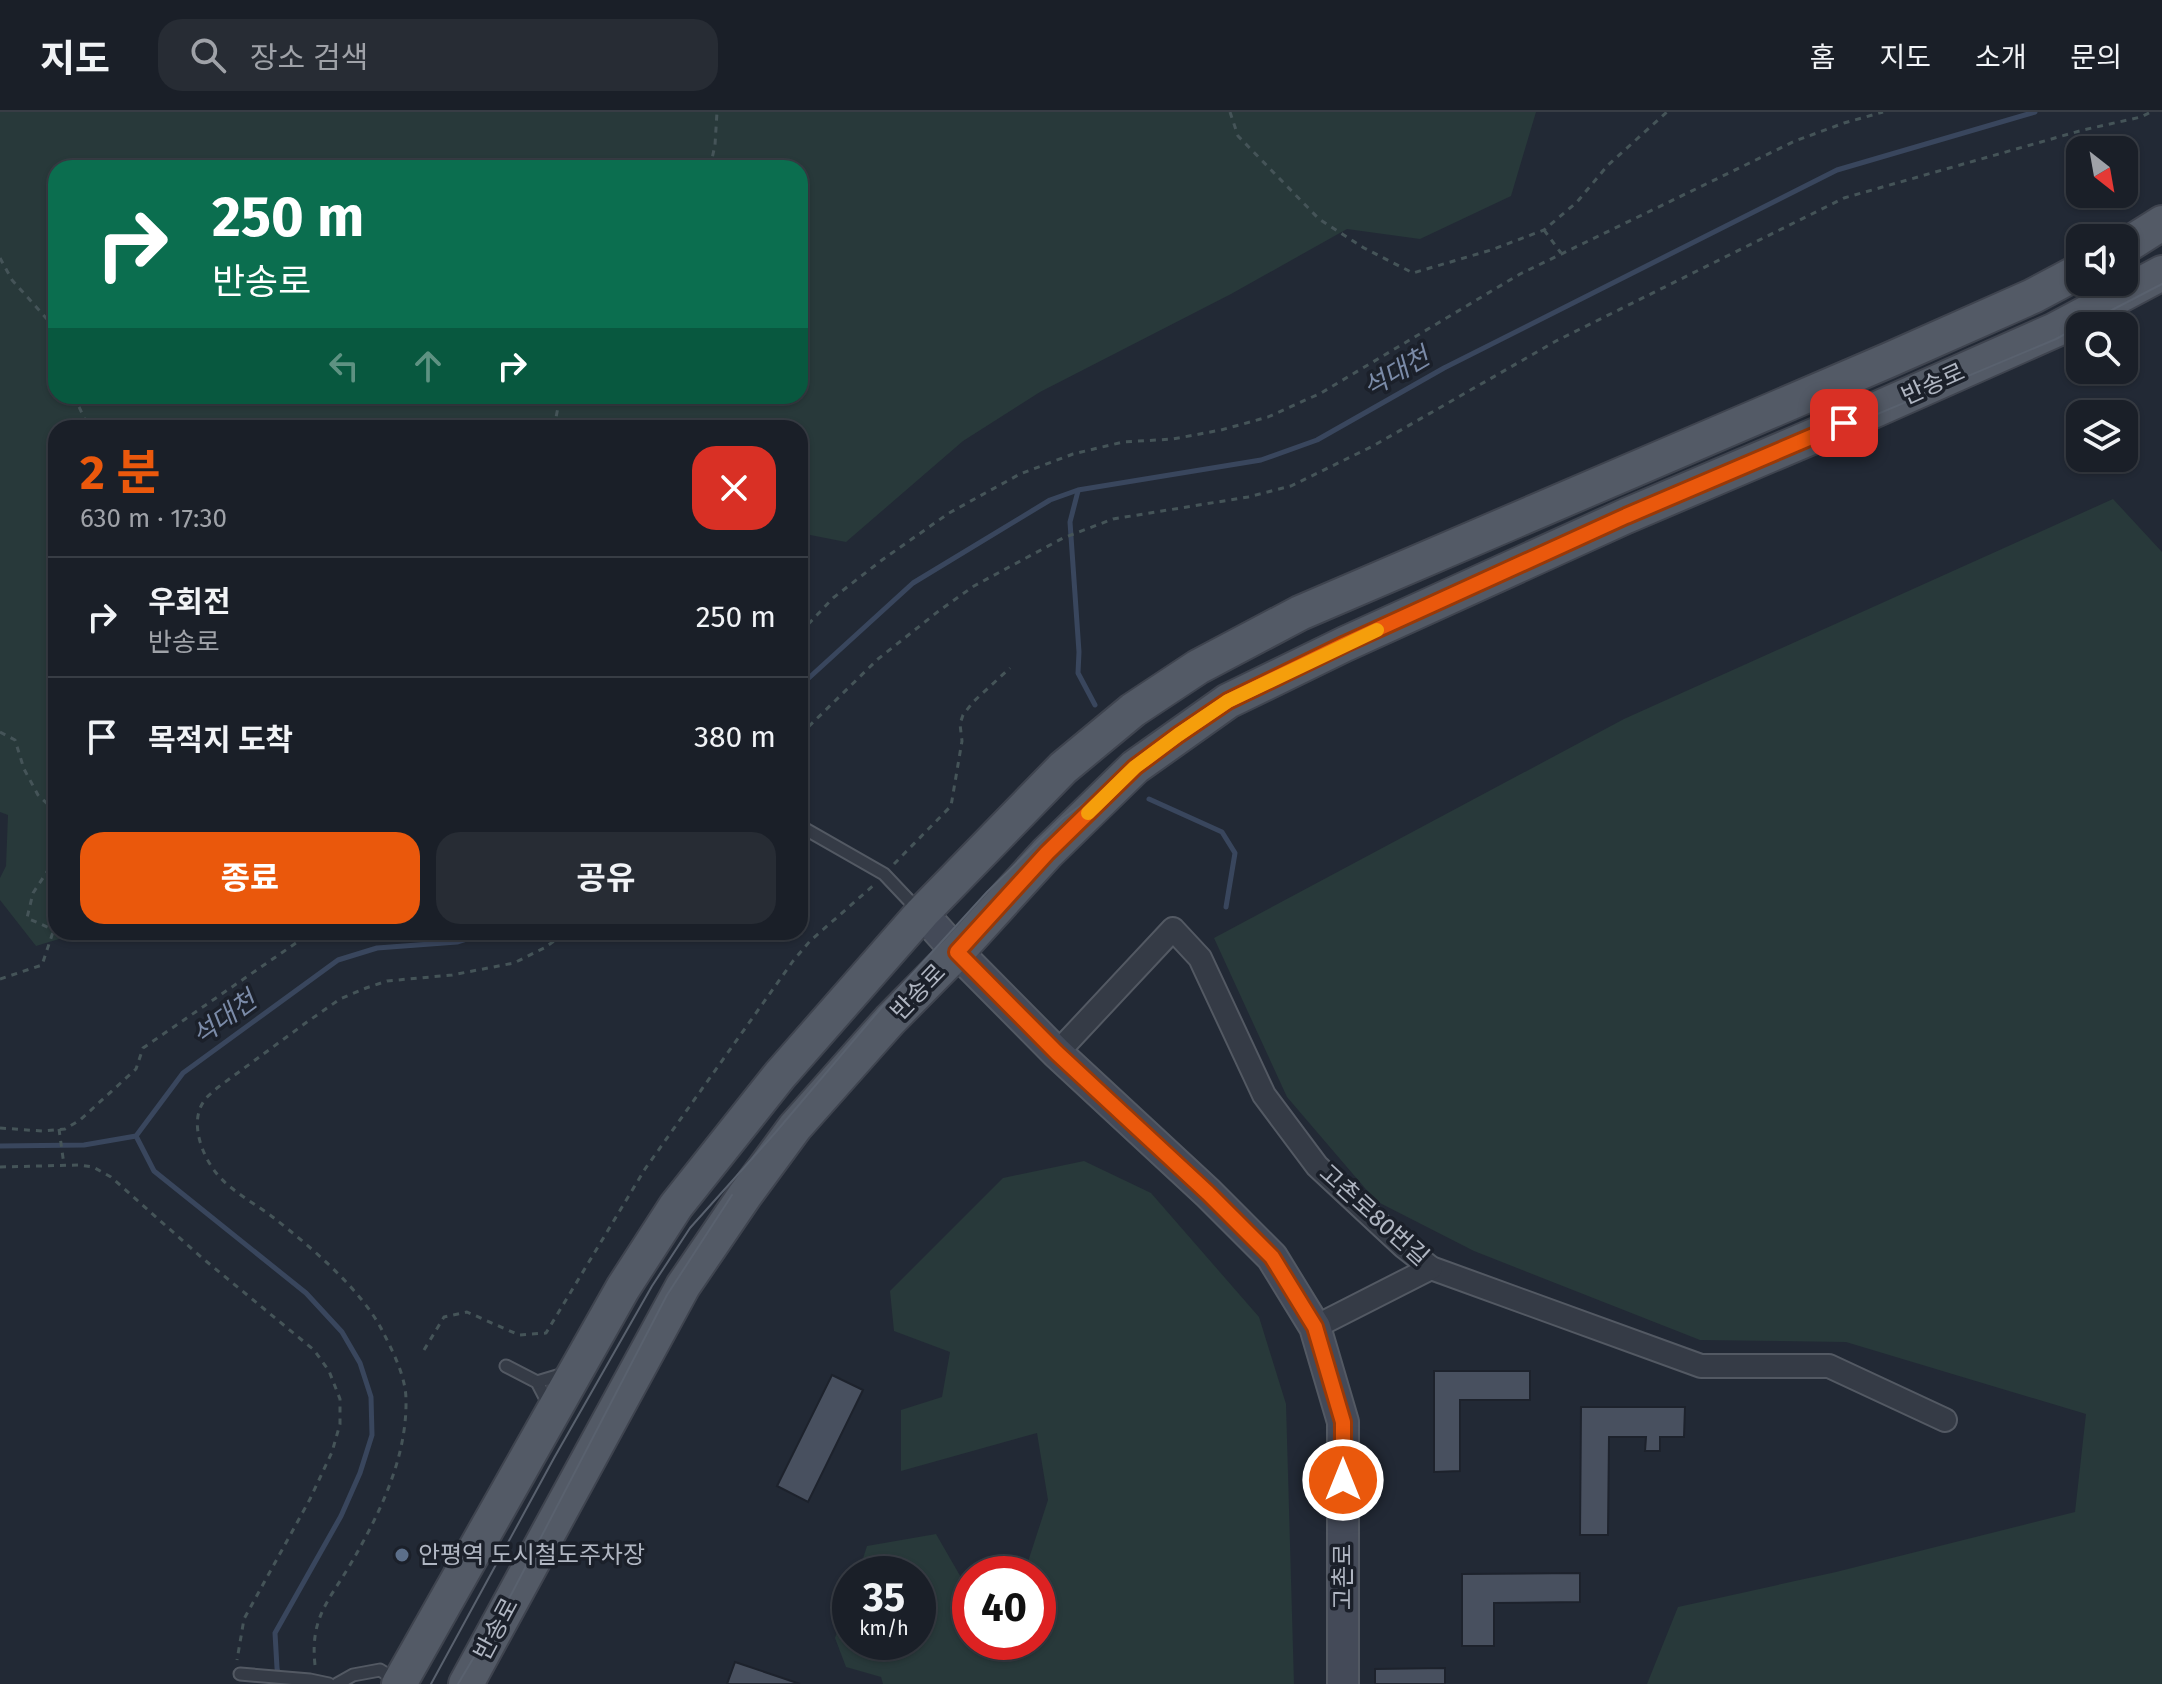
<!DOCTYPE html>
<html lang="ko">
<head>
<meta charset="utf-8">
<style>
  body { margin:0; font-family:"Fira Sans","Noto Sans KR",sans-serif; background:#272c34; color:#f1f3f6; height:100vh; display:flex; flex-direction:column; font-size:30px; white-space:nowrap }
  * { box-sizing:border-box; margin:0 }
  p { font-size:26px; color:#9fa2a8 }
  .icon { flex:none; width:44px; height:44px; fill:none; stroke:currentColor; stroke-width:2; stroke-linecap:round; stroke-linejoin:round }
  .map { position:relative; flex:1; overflow:hidden }
  .panel { position:absolute; left:48px; top:308px; width:760px; height:520px; display:flex; flex-direction:column; background:#1a1f28; border-radius:24px; box-shadow:0 2px 6px #0004,0 0 0 2px #383d45 }
  .panel>* { flex:none }
  .hud { position:absolute; left:48px; top:48px; width:760px; height:244px; border-radius:24px; box-shadow:0 2px 6px #0004,0 0 0 2px #383d45; background:#0b6e4f; color:#fff; overflow:hidden }
  .needle { width:52px; rotate:149deg }
  .fabs { position:absolute; left:2066px; top:24px; display:grid; gap:16px }
  .fabs a { display:grid; place-items:center; width:72px; height:72px; border-radius:16px; background:#1a1f28; box-shadow:0 2px 6px #0004,0 0 0 2px #383d45; font-size:40px }
  .speed { position:absolute; left:832px; top:1444px; display:flex; gap:16px; font-size:40px; font-weight:700; text-align:center }
  .speed>* { display:grid; place-content:center; width:104px; height:104px; border-radius:50%; background:#1a1f28; box-shadow:0 2px 6px #0004,0 0 0 2px #383d45; line-height:1 }
  .speed small { font-size:20px; font-weight:400 }
  .speed .limit { border:12px solid #d22; background:#fff; color:#111 }
  .pin { position:absolute; display:grid; place-items:center; width:68px; height:68px; color:#fff; margin:-34px; border-radius:16px; box-shadow:0 4px 12px #0006 }
  .me { position:absolute; width:88px; margin:-44px; rotate:0deg; stroke-linejoin:round; filter:drop-shadow(0 0 6px #0008) }
  .turn { display:flex; align-items:center; gap:28px; height:168px; padding:0 32px; font-size:36px }
  .turn .icon { width:104px; height:104px; stroke-width:2.5 }
  .turn b { display:block; font-size:56px; line-height:68px }
  .lanes { display:flex; align-items:center; height:76px; padding:0 32px; background:#0003; justify-content:center; gap:40px; direction:ltr }
  .lanes .off { opacity:.35 }
  .round { display:grid; place-items:center; flex:none; width:84px; height:84px; border-radius:24px; background:#272c34 }
  .head { display:flex; align-items:center; justify-content:space-between; height:136px; padding:0 32px }
  h1 { font-size:48px; font-weight:700; line-height:60px; color:#ea580c }
  .cta { display:flex; gap:16px; margin-top:auto; padding:16px 32px }
  .cta a { flex:1; height:92px; border-radius:24px; background:#ea580c; color:#fff; font-size:32px; font-weight:700; line-height:92px; text-align:center }
  .cta a+a { background:#272c34; color:#f1f3f6 }
  ul { padding:0; list-style:none }
  li { display:flex; align-items:center; gap:24px; height:120px; padding:0 32px; border-top:2px solid #383d45 }
  li div { flex:1 }
  li b { display:block; font-size:30px }
  li em { font-style:normal }
  header { display:flex; align-items:center; gap:48px; box-sizing:border-box; height:112px; padding:0 40px; background:#1a1f28; border-bottom:2px solid #383d45 }
  header strong { font-size:38px }
  nav { display:flex; gap:44px; margin-inline-start:auto; font-size:28px }
  .search { width:560px; height:72px; background:#272c34; display:flex; align-items:center; gap:20px; box-sizing:border-box; padding:0 28px; border-radius:24px; color:#9fa2a8; font-size:30px }
  .map>svg:first-child { display:block }
</style>
</head>
<body>
<header>
<strong>지도</strong>
<div class="search"><svg class="icon" aria-label="search" viewBox="0 0 24 24"><circle cx="10" cy="10" r="6"/><path d="M15 15l6 6"/></svg>장소 검색</div>
<nav><a>홈</a><a>지도</a><a>소개</a><a>문의</a></nav>
</header>
<div class="map">
<svg width="2162" height="1572" viewBox="0 0 2162 1572">
  <rect width="100%" height="100%" fill="#222935"/>
  <g fill="#28393a" fill-rule="evenodd">
    <path d="M 0,0 L 1536,0 L 1511,84 L 1420,127 L 1347,117 L 1231,182 L 1040,280 L 963,329 L 846,430 L 800,421 L 800,316 L 56,316 L 56,820 L 82,820 L 36,834 L 0,788 L 0,766 L 6,754 L 8,703 L 0,700 ZM 56,56 L 800,56 L 800,284 L 56,284 Z"/>
    <path d="M 2113,387 L 2162,440 L 2162,1572 L 1647,1572 L 1678,1495 L 1836,1460 L 2075,1400 L 2086,1302 L 1846,1230 L 1700,1228 L 1474,1139 L 1376,1089 L 1287,985 L 1214,826 L 1624,607 Z"/>
    <path d="M 1084,1049 L 1151,1081 L 1259,1205 L 1286,1292 L 1294,1572 L 883,1572 L 881,1565 L 846,1555 L 835,1526 L 850,1483 L 850,1530 L 918,1530 L 918,1462 L 858,1462 L 867,1434 L 936,1422 L 970,1481 L 970,1530 L 1038,1530 L 1038,1462 L 1024,1462 L 1048,1388 L 1037,1321 L 901,1359 L 901,1298 L 942,1285 L 950,1240 L 894,1219 L 890,1179 L 1003,1066 Z"/>
  </g>
  <g fill="none" stroke-linecap="round" stroke-linejoin="round">
    <g stroke="#39465d" stroke-width="5">
      <path d="M 1078,379 L 1070,410 L 1079,540 L 1078,561 L 1095,593"/>
      <path d="M 800,574 L 913,471 L 1050,388 L 1078,378 L 1261,348 L 1317,328 L 1444,256 L 1837,58 L 2035,0"/>
      <path d="M 1149,687 L 1222,720 L 1235,741 L 1226,795"/>
      <path d="M 136,1024 L 154,1059 L 306,1181 L 342,1220 L 360,1251 L 371,1285 L 372,1323 L 360,1361 L 341,1404 L 275,1521 L 277,1556 L 280,1572"/>
      <path d="M 0,1034 L 84,1033 L 136,1024 L 183,961 L 338,848 L 377,836 L 457,830 L 489,820"/>
    </g>
  </g>
  <g fill="#48505f" stroke="#1d222c" stroke-width="2">
    <path d="M 1434,1259 L 1530,1259 L 1530,1288 L 1460,1288 L 1460,1359 L 1434,1360 Z"/>
    <path d="M 832,1263 L 863,1278 L 808,1390 L 777,1374 Z"/>
    <path d="M 1581,1295 L 1685,1295 L 1684,1325 L 1660,1325 L 1660,1339 L 1645,1339 L 1646,1325 L 1609,1325 L 1608,1423 L 1580,1423 Z"/>
    <path d="M 1580,1461 L 1580,1490 L 1494,1491 L 1494,1534 L 1462,1534 L 1462,1462 Z"/>
    <path d="M 735,1550 L 800,1572 L 727,1572 Z"/>
    <path d="M 1445,1556 L 1445,1572 L 1375,1572 L 1375,1557 Z"/>
  </g>
  <g fill="none" stroke-linecap="round" stroke-linejoin="round">
    <defs>
      <g id="lane">
        <path d="M 800,714 L 884,762 L 918,798"/>
        <path d="M 506,1254 L 537,1270 L 550,1295"/>
        <path d="M 537,1270 L 567,1261"/>
        <path d="M 240,1562 L 310,1568 L 329,1572"/>
        <path d="M 337,1572 L 353,1563 L 380,1558 L 396,1568"/>
      </g>
      <g id="street">
        <path d="M 1057,941 L 1173,817 L 1200,846 L 1264,983 L 1317,1054 L 1403,1134 L 1431,1156 L 1701,1254 L 1829,1254 L 1945,1308"/>
        <path d="M 1315,1215 L 1431,1156"/>
      </g>
      <path id="secondary" d="M 922,801 L 957,840 L 1057,941 L 1208,1081 L 1272,1145 L 1315,1215 L 1343,1310 L 1343,1572"/>
      <g id="primary">
        <path d="M 2124,135 L 2162,111"/>
        <path d="M 399,1572 L 623,1176 L 676,1094 L 780,963 L 922,801 L 1063,656 L 1133,598 L 1198,555 L 1300,501 L 1889,248 L 2033,184 L 2080,159"/>
        <path d="M 466,1572 L 683,1174 L 745,1083 L 795,1015 L 890,908 L 957,840 L 1047,741 L 1135,655 L 1228,589 L 1345,532 L 1626,404 L 1868,301 L 2055,218 L 2162,161"/>
      </g>
    </defs>
    <use href="#lane" stroke="#535963" stroke-width="15"/>
    <use href="#street" stroke="#535963" stroke-width="26"/>
    <use href="#secondary" stroke="#535963" stroke-width="34"/>
    <use href="#primary" stroke="#3f444f" stroke-width="38"/>
    <g stroke="#455458" stroke-width="3" stroke-dasharray="6 6" stroke-linecap="butt">
      <path d="M 1230,0 L 1238,24 L 1319,107 L 1364,136 L 1413,161 L 1491,138 L 1544,118 L 1577,90 L 1608,53 L 1667,0"/>
      <path d="M 710,56 L 715,33 L 717,0"/>
      <path d="M 1544,118 L 1561,141"/>
      <path d="M 0,146 L 12,168 L 56,217"/>
      <path d="M 74,284 L 87,312 L 93,316"/>
      <path d="M 554,316 L 559,290 L 564,284"/>
      <path d="M 800,521 L 833,486 L 882,448 L 949,401 L 1020,362 L 1073,342 L 1123,330 L 1173,327 L 1221,318 L 1268,305 L 1321,281 L 1520,162 L 1795,29 L 1844,11 L 1883,0"/>
      <path d="M 0,620 L 15,628 L 24,657 L 38,683 L 56,700"/>
      <path d="M 800,623 L 878,547 L 940,498 L 974,474 L 1063,426 L 1113,407 L 1248,385 L 1291,374 L 1373,334 L 1556,229 L 1844,86 L 2083,18 L 2141,5 L 2151,0"/>
      <path d="M 56,746 L 33,781 L 27,806 L 52,817 L 56,815"/>
      <path d="M 894,752 L 951,694 L 962,629 L 960,612 L 963,603 L 973,590 L 1010,556"/>
      <path d="M 0,867 L 42,853 L 54,817"/>
      <path d="M 0,1016 L 42,1019 L 65,1017 L 80,1008 L 136,957 L 143,936 L 296,831 L 317,820"/>
      <path d="M 59,1017 L 64,1053"/>
      <path d="M 0,1055 L 78,1053 L 93,1055 L 111,1065 L 201,1145 L 314,1238 L 329,1259 L 340,1287 L 340,1312 L 332,1340 L 310,1387 L 244,1507 L 237,1548"/>
      <path d="M 424,1238 L 444,1205 L 467,1200 L 519,1223 L 546,1221 L 645,1057 L 793,849 L 810,829 L 875,772"/>
      <path d="M 315,1553 C 310,1506 328,1490 350,1453 C 379,1403 407,1347 406,1288 C 406,1265 393,1240 383,1220 C 362,1178 311,1135 274,1106 C 256,1092 232,1080 217,1062 C 202,1044 189,1010 204,989 C 207,984 213,980 217,976 L 307,910 L 340,887 L 366,876 L 387,869 L 452,863 L 514,851 L 544,836 L 567,820"/>
    </g>
    <use href="#lane" stroke="#353b46" stroke-width="11"/>
    <use href="#street" stroke="#353b46" stroke-width="22"/>
    <use href="#secondary" stroke="#444a58" stroke-width="30"/>
    <use href="#primary" stroke="#535a66" stroke-width="34"/>
    <g stroke="#59616e" stroke-width="2">
      <path d="M 2081,214 L 2162,172"/>
      <path d="M 431,1572 L 554,1346 L 652,1174 L 690,1116 L 775,1021 L 882,895 L 987,780 L 1063,706 L 1212,601 L 1287,556 L 1378,512 L 2056,227 L 2080,214"/>
      <path d="M 458,1572 L 512,1481 L 667,1183 L 732,1083"/>
    </g>
  </g>
  <g fill="none" stroke-linecap="round" stroke-linejoin="round">
    <defs>
      <path id="route" d="M 1343,1368 L 1343,1310 L 1315,1215 L 1272,1145 L 1208,1081 L 1057,941 L 957,840 L 1047,741 L 1135,655 L 1178,623 L 1228,589 L 1345,532 L 1626,404 L 1844,311"/>
    </defs>
    <use href="#route" stroke="#983908" stroke-width="20"/>
    <use href="#route" stroke="#ea580c" stroke-width="14"/>
    <path stroke="#f59e0b" stroke-width="14" d="M 1088,701 L 1135,655 L 1178,623 L 1228,589 L 1377,518"/>
  </g>
  <circle fill="#5c6f8a" stroke="#1b202a" stroke-width="3" cx="402" cy="1443" r="8"/>
  <g text-anchor="middle" stroke-width="7" stroke-linejoin="round" paint-order="stroke">
    <g font-size="24" fill="#b0b6c2" stroke="#1b202a">
      <text transform="translate(1933 272) rotate(-24)" y="8">반송로</text>
      <text transform="translate(918 880) rotate(-46)" y="8">반송로</text>
      <text transform="translate(1374 1103) rotate(42)" y="8">고촌로80번길</text>
      <text transform="translate(1343 1465) rotate(-90)" y="8">고촌로</text>
      <text transform="translate(496 1517) rotate(-62)" y="8">반송로</text>
    </g>
    <g font-size="24" fill="#b0b6c2" stroke="#1b202a" text-anchor="start">
      <text x="418" y="1451">안평역 도시철도주차장</text>
    </g>
    <g font-size="26" font-style="italic" fill="#7b8ba8" stroke="#1b202a">
      <text transform="translate(1396 260) rotate(-30)" y="9">석대천</text>
      <text transform="translate(224 906) rotate(-36)" y="9">석대천</text>
    </g>
  </g>
</svg>
<div class="fabs">
<a><svg class="needle" viewBox="-14 -14 28 28"><path d="M0-13l5 13h-10z" fill="#e53935"/><path d="M0 13l5-13h-10z" fill="#9fa2a8"/></svg></a>
<a><svg class="icon" aria-label="sound" viewBox="0 0 24 24"><path d="M4 9h4l5-4v14l-5-4H4zM17 9q2 3 0 6"/></svg></a>
<a><svg class="icon" aria-label="search" viewBox="0 0 24 24"><circle cx="10" cy="10" r="6"/><path d="M15 15l6 6"/></svg></a>
<a><svg class="icon" aria-label="layers" viewBox="0 0 24 24"><path d="M12 4l9 5-9 5-9-5zM3 14l9 5 9-5"/></svg></a>
</div>
<div class="speed"><div>35<small>km/h</small></div><div class="limit">40</div></div>
<div class="pin" style="left:1844px;top:311px;background:#d93025"><svg class="icon" aria-label="arrive" viewBox="0 0 24 24"><path d="M6 21V4h12l-3 4 3 4H6"/></svg></div>
<svg class="me" style="left:1343px;top:1368px" viewBox="-20 -20 40 40"><circle r="17" fill="#ea580c" stroke="#fff" stroke-width="3"/><path d="M0-11L8 9 0 5-8 9z" fill="#fff"/></svg>
<div class="hud">
<div class="turn"><svg class="icon" aria-label="right" viewBox="0 0 24 24"><path d="M7 20v-9h11M14 6l5 5-5 5"/></svg><div><b>250 m</b>반송로</div></div>
<div class="lanes"><svg class="icon off" aria-label="left" viewBox="0 0 24 24"><path d="M17 20v-9H6M10 6l-5 5 5 5"/></svg><svg class="icon off" aria-label="ahead" viewBox="0 0 24 24"><path d="M12 20V5M6 11l6-6 6 6"/></svg><svg class="icon" aria-label="right" viewBox="0 0 24 24"><path d="M7 20v-9h11M14 6l5 5-5 5"/></svg></div>
</div>
<section class="panel">
<div class="head"><div><h1>2 분</h1><p>630 m · 17:30</p></div><a class="round" style="background:#d93025;color:#fff"><svg class="icon" aria-label="close" viewBox="0 0 24 24"><path d="M6 6l12 12M18 6L6 18"/></svg></a></div>
<ul>
<li><svg class="icon" aria-label="right" viewBox="0 0 24 24"><path d="M7 20v-9h11M14 6l5 5-5 5"/></svg><div><b>우회전</b><p>반송로</p></div><em>250 m</em></li>
<li><svg class="icon" aria-label="arrive" viewBox="0 0 24 24"><path d="M6 21V4h12l-3 4 3 4H6"/></svg><div><b>목적지 도착</b></div><em>380 m</em></li>
</ul>
<div class="cta"><a>종료</a><a>공유</a></div>
</section>
</div>
</body>
</html>
